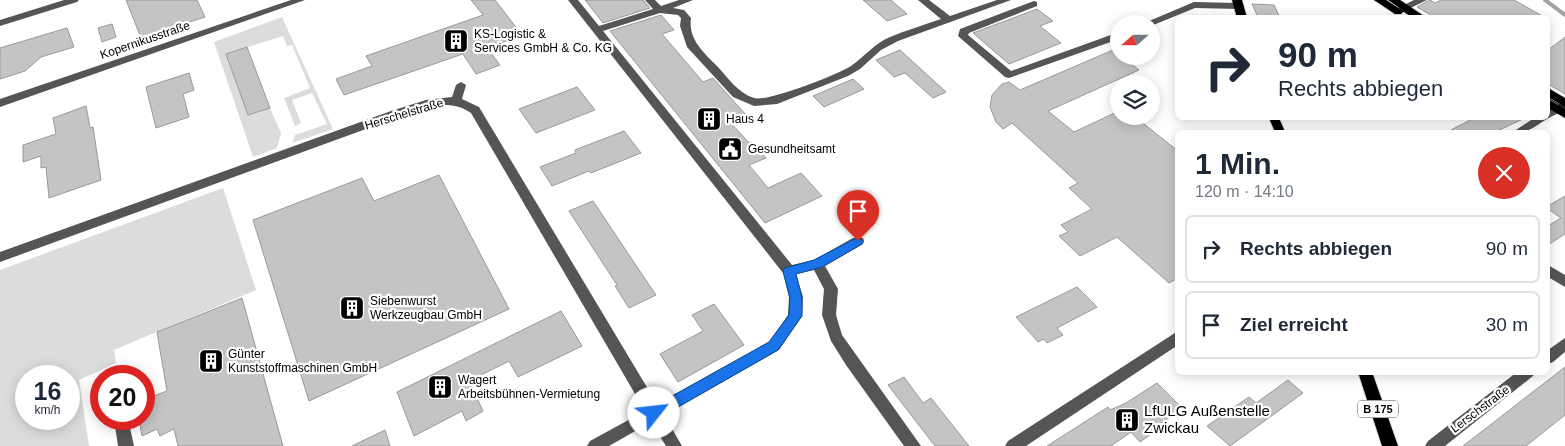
<!DOCTYPE html>
<html lang="de">
<head>
<meta charset="utf-8">
<style>
  body { margin:0; font-family:Helvetica,sans-serif; background:#f6f6f7; color:#1f2937; height:100vh; display:flex; flex-direction:column; font-size:19px; white-space:nowrap }
  * { box-sizing:border-box; margin:0 }
  p { font-size:16px; color:#747a83 }
  .icon { flex:none; width:28px; height:28px; fill:none; stroke:currentColor; stroke-width:2; stroke-linecap:round; stroke-linejoin:round }
  .map { position:relative; flex:1; overflow:hidden }
  .drawer { position:absolute; left:1175px; top:130px; width:375px; height:245px; display:flex; flex-direction:column; background:#fff; border-radius:8px; box-shadow:0 2px 12px #0003 }
  .drawer>* { flex:none }
  .hud { position:absolute; left:1175px; top:15px; width:375px; height:105px; border-radius:8px; box-shadow:0 2px 12px #0003; background:#fff; color:#1f2937; overflow:hidden }
  .needle { width:32px; rotate:249deg }
  .fabs { position:absolute; left:1110px; top:15px; display:grid; gap:10px }
  .fabs a { display:grid; place-items:center; width:50px; height:50px; border-radius:50%; background:#fff; box-shadow:0 2px 12px #0003; font-size:25px }
  .speed { position:absolute; left:15px; top:365px; display:flex; gap:10px; font-size:25px; font-weight:700; text-align:center }
  .speed>* { display:grid; place-content:center; width:65px; height:65px; border-radius:50%; background:#fff; box-shadow:0 2px 12px #0003; line-height:1 }
  .speed small { font-size:12px; font-weight:400 }
  .speed .limit { border:8px solid #d22; background:#fff; color:#111 }
  .pin { position:absolute; display:grid; place-items:center; width:42px; height:42px; color:#fff; margin:-51px -21px; border-radius:50% 50% 50% 0; rotate:-45deg; box-shadow:0 0 5px #0007 }
  .pin .icon { rotate:45deg }
  .me { position:absolute; width:55px; margin:-28px; rotate:61deg; stroke-linejoin:round; filter:drop-shadow(0 0 4px #0008) }
  .turn { display:flex; align-items:center; gap:18px; height:105px; padding:0 20px; font-size:22px }
  .turn .icon { width:65px; height:65px; stroke-width:2.5 }
  .turn b { display:block; font-size:35px; line-height:42px }
  .round { display:grid; place-items:center; flex:none; width:52px; height:52px; border-radius:26px; background:#f6f6f7 }
  .headline { display:flex; align-items:center; justify-content:space-between; height:85px; padding:0 20px }
  h1 { font-size:30px; font-weight:800; line-height:38px }
  ul { padding:0; list-style:none }
  li { display:flex; align-items:center; gap:15px; height:68px; margin:0 10px 8px; padding:0 10px; border:2px solid #e0e1e3; border-radius:8px }
  li div { flex:1 }
  li b { display:block; font-size:19px }
  li em { font-style:normal }
  .map>svg:first-child { display:block }
</style>
</head>
<body>
<div class="map">
<svg width="1565" height="446" viewBox="0 0 1565 446">
  <rect width="100%" height="100%" fill="#fff"/>
  <g fill="#dcdcdc" fill-rule="evenodd">
    <path d="M 282,17 L 333,129 L 292,143 L 295,135 L 327,124 L 312,93 L 292,100 L 301,123 L 295,126 L 284,98 L 310,88 L 292,45 L 287,46 L 283,36 L 226,54 L 248,115 L 270,108 L 281,133 L 277,148 L 253,157 L 214,42 Z"/>
    <path d="M 223,188 L 256,290 L 114,350 L 116,363 L 79,380 L 89,446 L 0,446 L 0,270 ZM 26,376 L 69,376 L 69,419 L 26,419 Z"/>
  </g>
  <g fill="none" stroke-linecap="round" stroke-linejoin="round">
    <path stroke="#a3a3a3" stroke-width="4" d="M 1545,0 L 1565,15"/>
  </g>
  <g fill="#c4c4c4" stroke="#999">
    <path d="M 126,0 L 197,0 L 205,17 L 141,38 Z"/>
    <path d="M 471,0 L 495,0 L 522,35 L 487,48 L 500,65 L 476,74 L 463,54 L 344,95 L 336,79 L 372,66 L 366,56 L 483,15 Z"/>
    <path d="M 585,0 L 643,0 L 650,8 L 603,23 Z"/>
    <path d="M 863,0 L 891,0 L 907,14 L 887,21 Z"/>
    <path d="M 1430,0 L 1435,3 L 1441,0 L 1514,0 L 1546,18 L 1436,18 L 1417,7 Z"/>
    <path d="M 1252,4 L 1274,5 L 1280,18 L 1258,17 Z"/>
    <path d="M 1037,9 L 1053,21 L 1040,26 L 1061,43 L 1009,64 L 973,33 Z"/>
    <path d="M 661,15 L 674,30 L 662,34 L 703,82 L 713,78 L 746,115 L 730,122 L 749,143 L 752,142 L 766,158 L 749,165 L 768,188 L 801,173 L 822,196 L 765,223 L 610,31 Z"/>
    <path d="M 112,24 L 116,37 L 102,42 L 98,28 Z"/>
    <path d="M 67,28 L 74,47 L 41,57 L 25,71 L 0,79 L 0,48 Z"/>
    <path d="M 1565,37 L 1565,94 L 1548,84 L 1548,50 Z"/>
    <path d="M 247,47 L 270,108 L 248,115 L 226,54 Z"/>
    <path d="M 900,50 L 946,92 L 933,98 L 905,73 L 894,77 L 876,60 Z"/>
    <path d="M 1113,50 L 1139,70 L 1048,111 L 1074,132 L 1119,111 L 1119,116 L 1134,116 L 1178,151 L 1178,278 L 1169,283 L 1117,237 L 1080,256 L 1059,236 L 1068,232 L 1061,225 L 1092,209 L 1069,188 L 1078,183 L 1012,123 L 1003,129 L 996,122 L 990,107 L 992,95 L 1002,84 L 1009,82 L 1020,90 Z"/>
    <path d="M 189,73 L 194,90 L 183,94 L 189,117 L 156,128 L 146,87 Z"/>
    <path d="M 853,79 L 864,89 L 824,107 L 813,96 Z"/>
    <path d="M 577,87 L 595,110 L 536,133 L 519,109 Z"/>
    <path d="M 86,106 L 90,128 L 93,127 L 101,180 L 49,198 L 46,167 L 41,168 L 41,156 L 23,162 L 23,145 L 56,134 L 53,118 Z"/>
    <path d="M 1474,118 L 1525,118 L 1495,132 L 1447,132 Z"/>
    <path d="M 624,131 L 641,153 L 591,173 L 589,171 L 552,186 L 540,167 L 576,153 L 575,150 Z"/>
    <path d="M 439,175 L 509,309 L 309,401 L 253,220 L 362,178 L 374,201 Z"/>
    <path d="M 1565,196 L 1565,234 L 1548,245 L 1548,226 L 1561,218 L 1548,209 L 1548,206 Z"/>
    <path d="M 593,201 L 633,261 L 656,295 L 629,308 L 615,286 L 617,285 L 569,211 Z"/>
    <path d="M 1077,287 L 1097,307 L 1057,328 L 1063,335 L 1047,343 L 1044,339 L 1038,342 L 1016,317 Z"/>
    <path d="M 242,298 L 283,446 L 178,446 L 174,429 L 160,436 L 157,429 L 142,436 L 139,419 L 144,419 L 144,407 L 153,403 L 151,397 L 167,391 L 157,332 Z"/>
    <path d="M 714,304 L 744,345 L 678,382 L 660,354 L 703,331 L 692,315 Z"/>
    <path d="M 561,311 L 582,346 L 518,377 L 509,361 L 469,381 L 483,411 L 466,421 L 462,411 L 414,436 L 397,392 Z"/>
    <path d="M 1565,367 L 1565,415 L 1526,446 L 1463,446 Z"/>
    <path d="M 904,377 L 923,403 L 931,398 L 969,446 L 935,446 L 888,385 Z"/>
    <path d="M 1288,380 L 1303,393 L 1230,446 L 1207,426 L 1249,397 L 1256,403 Z"/>
    <path d="M 1157,383 L 1183,409 L 1151,429 L 1154,432 L 1140,442 L 1131,432 L 1111,446 L 1047,446 L 1108,407 L 1110,410 L 1126,403 Z"/>
    <path d="M 385,430 L 390,446 L 352,446 Z"/>
  </g>
  <g fill="none" stroke-linecap="round" stroke-linejoin="round">
    <defs>
      <g id="major">
        <path d="M 1232,0 L 1242,0 L 1247,18 L 1237,18 Z"/>
        <path d="M 1374,0 L 1386,0 L 1403,12 L 1401,14 L 1395,14 Z"/>
        <path d="M 1388,0 L 1400,0 L 1427,18 L 1414,18 Z"/>
        <path d="M 1548,88 L 1565,98 L 1565,107 L 1548,97 Z"/>
        <path d="M 1548,99 L 1565,109 L 1565,118 L 1548,108 Z"/>
        <path d="M 1269,118 L 1279,118 L 1285,132 L 1275,132 Z"/>
        <path d="M 1358,372 L 1372,372 L 1398,446 L 1382,446 Z"/>
      </g>
    </defs>
    <use href="#major" stroke="#dbdbdb" stroke-width="2"/>
    <g fill="#555" fill-rule="evenodd">
      <path d="M 64,0 L 79,0 L 77,2 L 0,26 L 0,20 Z"/>
      <path d="M 291,0 L 305,0 L 0,107 L 0,99 Z"/>
      <path d="M 568,0 L 578,0 L 599,26 L 653,9 L 645,0 L 655,0 L 661,6 L 679,0 L 693,0 L 673,8 L 684,10 L 691,18 C 688,39 703,52 717,66 C 728,78 738,93 754,98 C 769,102 836,75 851,66 C 865,56 874,44 890,37 C 907,30 924,25 941,19 L 918,0 L 929,0 L 950,16 L 997,0 L 1011,0 L 898,41 L 881,50 L 860,69 L 848,76 L 777,104 L 754,106 L 733,97 L 687,47 L 680,26 L 681,18 L 678,15 L 660,13 L 603,31 L 792,265 L 814,260 L 853,238 L 863,238 L 864,241 L 863,244 L 825,266 L 838,289 L 836,315 L 842,335 L 921,446 L 904,446 L 846,365 L 831,341 L 822,315 L 824,289 L 814,270 L 796,274 L 803,297 L 802,316 L 779,350 L 664,415 L 682,446 L 666,446 L 651,422 L 609,446 L 587,446 L 590,441 L 645,411 L 471,113 C 447,97 423,109 399,117 L 0,262 L 0,252 L 391,111 L 426,100 L 452,97 L 456,85 L 461,82 L 466,85 L 462,99 L 479,107 L 657,404 L 769,342 L 788,315 L 789,297 L 783,273 Z"/>
      <path d="M 1414,0 L 1427,0 L 1400,13 L 1394,13 L 1392,11 Z"/>
      <path d="M 1034,1 L 1037,2 L 1037,6 L 969,33 L 968,35 L 1011,71 L 1119,32 L 1119,39 L 1009,78 L 1005,77 L 958,36 L 960,29 Z"/>
      <path d="M 1194,2 L 1239,3 L 1244,6 L 1239,9 L 1195,8 L 1151,26 L 1151,24 L 1142,24 Z"/>
      <path d="M 1565,101 L 1565,110 C 1559,113 1552,116 1547,119 C 1535,126 1528,134 1513,132 L 1534,118 L 1548,118 L 1548,110 Z"/>
      <path d="M 1548,265 L 1565,275 L 1565,287 L 1548,277 Z"/>
      <path d="M 1178,331 L 1178,345 L 1026,446 L 1005,446 L 1008,441 Z"/>
      <path d="M 1565,338 L 1565,352 L 1553,362 L 1548,364 L 1548,350 Z"/>
      <path d="M 113,368 L 118,370 L 121,376 L 107,376 L 108,370 Z"/>
      <path d="M 1517,372 L 1535,372 L 1533,376 L 1445,446 L 1425,446 L 1428,441 Z"/>
      <path d="M 114,419 L 128,419 L 134,446 L 118,446 Z"/>
    </g>
    <use href="#major" fill="#000" fill-rule="evenodd"/>
    <g stroke="#000" stroke-width="1">
      <path d="M 1385,0 L 1414,18"/>
      <path d="M 1548,98 L 1565,108"/>
    </g>
  </g>
  <path fill="#1a73e8" stroke="#114b97" d="M 858,237 L 863,241 L 862,244 L 822,267 L 796,274 L 802,298 L 802,316 L 778,350 L 659,418 L 654,419 L 649,418 L 647,413 L 649,409 L 769,342 L 789,315 L 790,298 L 783,271 L 785,268 L 814,260 Z"/>
  <defs>
    <symbol id="building-square" viewBox="-11 -11 22 22"><rect x="-9" y="-9" width="18" height="18" rx="4" fill="#000" stroke="#fff"/><path d="M-4-6H4V6H1V3H-1V6H-4ZM-2.5-4.3h1.7v1.8h-1.7ZM.8-4.3h1.7v1.8H.8ZM-2.5-1h1.7V.8h-1.7ZM.8-1h1.7V.8H.8Z" fill="#fff"/></symbol>
    <symbol id="civic-square" viewBox="-11 -11 22 22"><rect x="-9" y="-9" width="18" height="18" rx="4" fill="#000" stroke="#fff"/><path d="M-.6-6.5H3V-4.5H.6V-3L4-1V1h2V6H-6V1h2V-1L-.6-3ZM-1.2 2.5V6h2.4V2.5Z" fill="#fff"/></symbol>
  </defs>
  <g fill-rule="evenodd">
    <use href="#building-square" x="442" y="27" width="28" height="28"/>
    <use href="#building-square" x="695" y="105" width="28" height="28"/>
    <use href="#civic-square" x="716" y="135" width="28" height="28"/>
    <use href="#building-square" x="338" y="294" width="28" height="28"/>
    <use href="#building-square" x="197" y="347" width="28" height="28"/>
    <use href="#building-square" x="426" y="373" width="28" height="28"/>
    <use href="#building-square" x="1113" y="406" width="28" height="28"/>
  </g>
  <g text-anchor="middle" stroke-width="4.5" stroke-linejoin="round" paint-order="stroke">
    <rect fill="#fff" stroke="#4c4c4c" stroke-width="1" x="1358" y="400.5" width="40" height="17" rx="4"/>
    <g font-size="11" font-weight="bold" fill="#000">
      <text x="1378" y="413">B 175</text>
    </g>
    <g font-size="12" fill="#000" stroke="#fff" text-anchor="start">
      <text x="474" y="38">KS-Logistic &amp;<tspan x="474" dy="14">Services GmbH &amp; Co. KG</tspan></text>
      <text x="726" y="123">Haus 4</text>
      <text x="748" y="153">Gesundheitsamt</text>
      <text x="370" y="305">Siebenwurst<tspan x="370" dy="14">Werkzeugbau GmbH</tspan></text>
      <text x="228" y="358">Günter<tspan x="228" dy="14">Kunststoffmaschinen GmbH</tspan></text>
      <text x="458" y="384">Wagert<tspan x="458" dy="14">Arbeitsbühnen-Vermietung</tspan></text>
    </g>
    <g font-size="12" fill="#000" stroke="#fff">
      <text transform="translate(145 40) rotate(-19)" y="4">Kopernikusstraße</text>
      <text transform="translate(404 114) rotate(-17)" y="4">Herschelstraße</text>
      <text transform="translate(1480 409) rotate(-37)" y="4">Lerschstraße</text>
    </g>
    <g font-size="15" fill="#000" stroke="#fff" text-anchor="start">
      <text x="1144" y="416">LfULG Außenstelle<tspan x="1144" dy="17">Zwickau</tspan></text>
    </g>
  </g>
</svg>
<div class="fabs">
<a><svg class="needle" viewBox="-14 -14 28 28"><path d="M0-13l5 13h-10z" fill="#e53935"/><path d="M0 13l5-13h-10z" fill="#747a83"/></svg></a>
<a><svg class="icon" aria-label="layers" viewBox="0 0 24 24"><path d="M12 4l9 5-9 5-9-5zM3 14l9 5 9-5"/></svg></a>
</div>
<div class="speed"><div>16<small>km/h</small></div><div class="limit">20</div></div>
<div class="pin" style="left:858px;top:241px;background:#d93025"><svg class="icon" aria-label="arrive" viewBox="0 0 24 24"><path d="M6 21V4h12l-3 4 3 4H6"/></svg></div>
<svg class="me" style="left:654px;top:413px" viewBox="-20 -20 40 40"><circle r="19" fill="#fff"/><path d="M0-13L10 11 0 6-10 11z" fill="#1a73e8"/></svg>
<div class="hud">
<div class="turn"><svg class="icon" aria-label="right" viewBox="0 0 24 24"><path d="M7 20v-9h11M14 6l5 5-5 5"/></svg><div><b>90 m</b>Rechts abbiegen</div></div>
</div>
<section class="drawer">
<div class="headline"><div><h1>1 Min.</h1><p>120 m · 14:10</p></div><a class="round" style="background:#d93025;color:#fff"><svg class="icon" aria-label="close" viewBox="0 0 24 24"><path d="M6 6l12 12M18 6L6 18"/></svg></a></div>
<ul>
<li><svg class="icon" aria-label="right" viewBox="0 0 24 24"><path d="M7 20v-9h11M14 6l5 5-5 5"/></svg><div><b>Rechts abbiegen</b></div><em>90 m</em></li>
<li><svg class="icon" aria-label="arrive" viewBox="0 0 24 24"><path d="M6 21V4h12l-3 4 3 4H6"/></svg><div><b>Ziel erreicht</b></div><em>30 m</em></li>
</ul>
</section>
</div>
</body>
</html>
